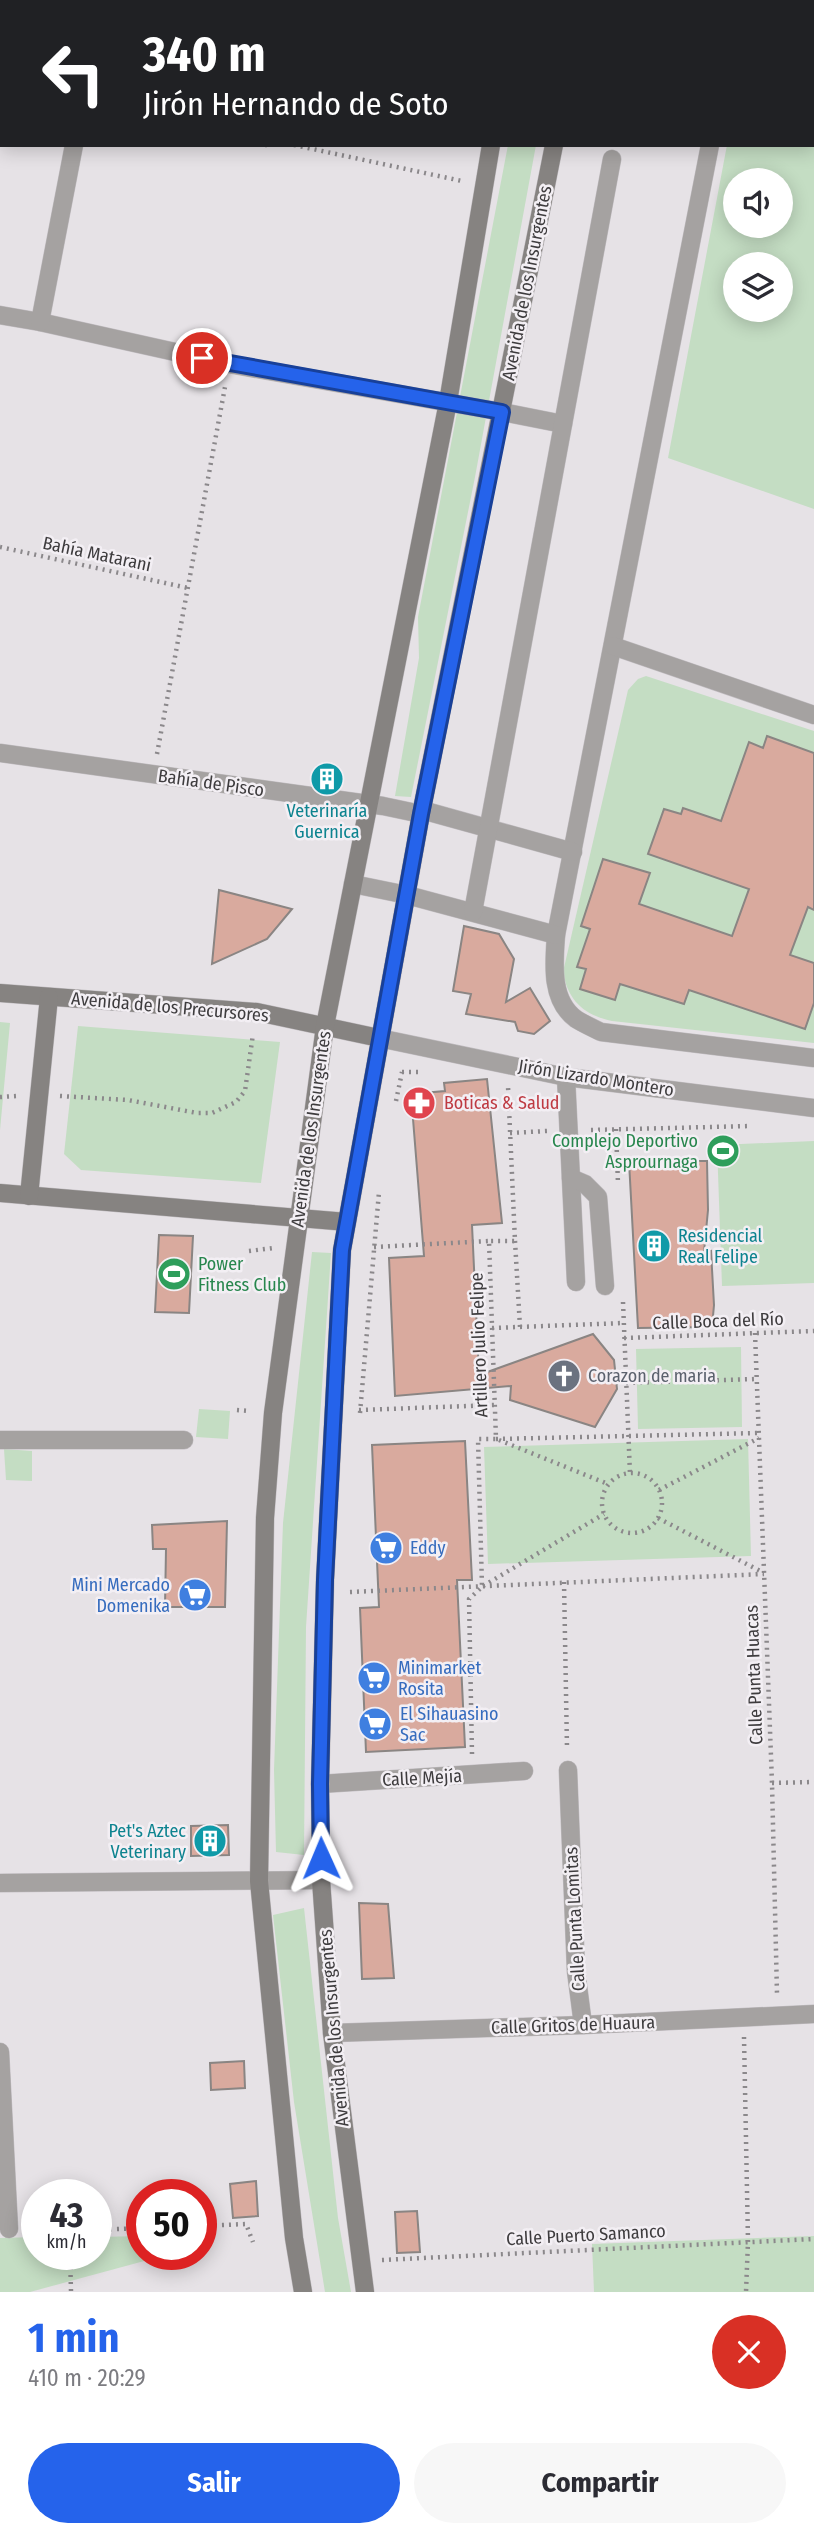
<!DOCTYPE html>
<html lang="es">
<head>
<meta charset="utf-8">
<style>
  body { margin:0; font-family:"Fira Sans Condensed",sans-serif; background:#f7f7f7; color:#2b2b33; height:100vh; display:flex; flex-direction:column; font-size:26px; white-space:nowrap }
  * { box-sizing:border-box; margin:0 }
  p { font-size:23px; color:#7c7c81 }
  .icon { flex:none; width:38px; height:38px; fill:none; stroke:currentColor; stroke-width:2; stroke-linecap:round; stroke-linejoin:round }
  .map { position:relative; height:2292px; overflow:hidden }
  .sheet { display:flex; flex-direction:column; background:#fff; flex:1 }
  .sheet>* { flex:none }
  .hud { position:absolute; left:0px; top:0px; width:816px; height:147px; box-shadow:0 4px 18px #0003; background:#202124; color:#fff; overflow:hidden }
  .tools { position:absolute; left:723px; top:168px; display:grid; gap:14px }
  .tools a { display:grid; place-items:center; width:70px; height:70px; border-radius:50%; background:#fff; box-shadow:0 4px 18px #0003; font-size:35px }
  .speed { position:absolute; left:21px; top:2179px; display:flex; gap:14px; font-size:35px; font-weight:700; text-align:center }
  .speed>* { display:grid; place-content:center; width:91px; height:91px; border-radius:50%; background:#fff; box-shadow:0 4px 18px #0003; line-height:1 }
  .speed small { font-size:18px; font-weight:400 }
  .speed .limit { border:10px solid #d22; background:#fff; color:#111 }
  .pin { position:absolute; display:grid; place-items:center; width:60px; height:60px; color:#fff; margin:-30px; border:4px solid #fff; border-radius:50%; box-shadow:0 2px 7px #0007 }
  .me { position:absolute; width:77px; margin:-38px; rotate:359deg; stroke-linejoin:round; filter:drop-shadow(0 0 5px #0008) }
  .turn { display:flex; align-items:center; gap:24px; height:147px; padding:0 28px; font-size:32px }
  .turn .icon { width:91px; height:91px; stroke-width:2.5 }
  .turn b { display:block; font-size:49px; line-height:60px }
  .round { display:grid; place-items:center; flex:none; width:74px; height:74px; border-radius:37px; background:#f7f7f7 }
  .overview { display:flex; align-items:center; justify-content:space-between; height:119px; padding:0 28px }
  h1 { font-size:42px; font-weight:700; line-height:52px; color:#2563eb }
  .action { display:flex; gap:14px; margin-top:auto; padding:14px 28px }
  .action a { flex:1; height:80px; border-radius:42px; background:#2563eb; color:#fff; font-size:28px; font-weight:700; line-height:80px; text-align:center }
  .action a+a { background:#f7f7f7; color:#2b2b33 }
  .map>svg:first-child { display:block }
</style>
</head>
<body>
<div class="map">
<svg width="814" height="2292" viewBox="0 0 814 2292">
  <rect width="100%" height="100%" fill="#e6e2e6"/>
  <g fill="#c4ddc3" fill-rule="evenodd">
    <path d="M 757,0 L 814,0 L 814,509 L 668,458 L 727,145 L 814,145 L 814,2 L 756,2 ZM 735,180 L 780,180 L 780,226 L 735,226 ZM 735,264 L 780,264 L 780,310 L 735,310 Z"/>
    <path d="M 508,145 L 536,145 L 475,477 L 411,797 L 395,796 L 419,658 L 418,617 Z"/>
    <path d="M 646,676 L 814,731 L 814,1043 L 612,1021 C 584,1015 568,1001 563,972 L 628,690 L 638,679 Z"/>
    <path d="M 0,1022 L 10,1023 L 0,1130 Z"/>
    <path d="M 78,1026 L 280,1042 L 261,1183 L 81,1170 L 64,1154 Z"/>
    <path d="M 814,1141 L 814,1283 L 722,1286 L 717,1145 Z"/>
    <path d="M 312,1252 L 331,1253 L 306,1627 L 304,1855 L 276,1852 L 274,1770 L 283,1523 Z"/>
    <path d="M 741,1347 L 742,1427 L 638,1429 L 636,1349 Z"/>
    <path d="M 199,1409 L 230,1411 L 228,1439 L 196,1437 Z"/>
    <path d="M 748,1439 L 751,1556 L 488,1564 L 484,1447 Z"/>
    <path d="M 4,1449 L 32,1451 L 32,1481 L 6,1480 Z"/>
    <path d="M 304,1908 L 338,2218 L 351,2292 L 325,2292 L 294,2102 L 273,1915 Z"/>
    <path d="M 142,2236 L 142,2254 L 170,2254 L 30,2292 L 0,2292 L 0,2238 L 37,2237 L 37,2254 L 96,2254 L 96,2237 Z"/>
    <path d="M 814,2236 L 814,2292 L 594,2292 L 592,2244 Z"/>
  </g>
  <g fill="#d9aa9e" stroke="#8a8583" stroke-width="2">
    <path d="M 767,736 L 814,753 L 814,910 L 808,907 L 790,955 L 814,963 L 814,1003 L 805,1029 L 689,990 L 684,1004 L 620,984 L 615,1000 L 580,989 L 586,969 L 577,967 L 590,929 L 581,926 L 603,859 L 650,873 L 639,904 L 732,936 L 749,889 L 648,854 L 664,809 L 681,814 L 683,808 L 721,821 L 749,742 L 763,748 Z"/>
    <path d="M 219,890 L 292,909 L 267,939 L 212,964 Z"/>
    <path d="M 464,926 L 499,934 L 514,959 L 506,1002 L 530,988 L 550,1021 L 534,1034 L 518,1031 L 515,1022 L 466,1014 L 471,994 L 453,991 Z"/>
    <path d="M 487,1079 L 502,1223 L 472,1225 L 479,1375 L 593,1334 L 614,1360 L 617,1389 L 595,1427 L 510,1400 L 511,1386 L 395,1396 L 389,1258 L 424,1256 L 411,1094 L 445,1091 L 444,1083 Z"/>
    <path d="M 629,1161 L 707,1161 L 708,1210 L 704,1252 L 711,1251 L 714,1305 L 712,1327 L 638,1328 Z"/>
    <path d="M 159,1235 L 193,1236 L 189,1313 L 155,1312 Z"/>
    <path d="M 465,1441 L 472,1580 L 457,1580 L 465,1747 L 366,1752 L 360,1608 L 379,1607 L 372,1445 Z"/>
    <path d="M 227,1521 L 225,1607 L 165,1607 L 166,1549 L 153,1549 L 152,1525 Z"/>
    <path d="M 228,1825 L 229,1855 L 191,1856 L 191,1826 Z"/>
    <path d="M 359,1903 L 388,1904 L 394,1978 L 362,1979 Z"/>
    <path d="M 244,2061 L 245,2088 L 211,2090 L 210,2063 Z"/>
    <path d="M 256,2181 L 258,2216 L 233,2218 L 230,2184 Z"/>
    <path d="M 417,2211 L 420,2252 L 397,2253 L 395,2212 Z"/>
  </g>
  <g fill="none" stroke-linecap="round" stroke-linejoin="round">
    <defs>
      <g id="service">
        <path d="M 739,2 L 740,0"/>
        <path d="M 710,145 L 556,935 C 554,963 550,1000 576,1019 C 584,1024 593,1028 601,1032 L 814,1058"/>
        <path d="M 502,412 L 563,424"/>
        <path d="M 613,646 L 814,715"/>
        <path d="M 422,810 L 573,852"/>
        <path d="M 353,884 L 407,895 L 556,935"/>
        <path d="M 473,912 L 612,159"/>
        <path d="M 566,1077 L 576,1282"/>
        <path d="M 571,1178 L 585,1184 L 598,1197 L 605,1286"/>
        <path d="M 568,1770 L 576,1971 L 583,2025"/>
        <path d="M 320,1784 L 524,1771"/>
      </g>
      <path id="pedestrian" d="M 295,2 L 295,0"/>
      <g id="minor">
        <path d="M 0,315 L 40,322 L 229,364 L 502,412"/>
        <path d="M 40,322 L 74,145"/>
        <path d="M 0,753 L 383,806 L 421,814"/>
        <path d="M 379,1038 L 566,1077 L 814,1108"/>
        <path d="M 0,1440 L 184,1440"/>
        <path d="M 0,1883 L 321,1880"/>
        <path d="M 332,2033 L 583,2025 L 814,2014"/>
        <path d="M 0,2052 L 9,2229"/>
      </g>
      <g id="secondary">
        <path d="M 518,2 L 518,0"/>
        <path d="M 582,2 L 583,0"/>
        <path d="M 0,993 L 257,1012 L 379,1038"/>
        <path d="M 0,1193 L 347,1222"/>
        <path d="M 29,1196 L 49,997"/>
        <path d="M 303,2292 L 294,2238 L 259,1881 L 265,1518 L 273,1413 L 325,1026 L 448,402 L 491,145"/>
        <path d="M 365,2292 L 332,2033 L 321,1880 L 320,1784 L 325,1580 L 342,1250 L 421,814 L 554,145"/>
      </g>
    </defs>
    <use href="#service" stroke="#c1bdc1" stroke-width="19"/>
    <use href="#pedestrian" stroke="#c1bdc1" stroke-width="19"/>
    <use href="#minor" stroke="#c1bdc1" stroke-width="19"/>
    <use href="#secondary" stroke="#c1bdc1" stroke-width="19"/>
    <g stroke="#8b888b" stroke-width="4.5" stroke-dasharray="2 5" stroke-linecap="butt">
      <path d="M 86,0 L 95,2"/>
      <path d="M 265,145 L 271,145"/>
      <path d="M 294,145 L 462,181"/>
      <path d="M 0,547 L 188,588"/>
      <path d="M 157,754 L 225,387"/>
      <path d="M 402,1072 L 421,1072"/>
      <path d="M 60,1096 L 128,1100 L 197,1113 L 212,1113 L 236,1102 L 245,1091 L 253,1034"/>
      <path d="M 0,1097 L 17,1096"/>
      <path d="M 396,1101 L 402,1072"/>
      <path d="M 616,1129 L 618,1184"/>
      <path d="M 591,1130 L 750,1126"/>
      <path d="M 510,1133 L 547,1131"/>
      <path d="M 515,1241 L 520,1327"/>
      <path d="M 374,1247 L 489,1241"/>
      <path d="M 249,1251 L 273,1248"/>
      <path d="M 623,1302 L 630,1474"/>
      <path d="M 492,1328 L 623,1323"/>
      <path d="M 755,1333 L 772,1783 L 777,1994"/>
      <path d="M 624,1338 L 814,1331"/>
      <path d="M 626,1383 L 757,1379"/>
      <path d="M 237,1410 L 250,1411"/>
      <path d="M 359,1410 L 495,1405"/>
      <path d="M 360,1413 L 379,1192"/>
      <path d="M 496,1439 L 759,1433"/>
      <path d="M 499,1440 L 608,1484"/>
      <circle cx="632" cy="1503" r="30"/>
      <path d="M 659,1490 L 759,1438"/>
      <path d="M 658,1518 L 764,1573"/>
      <path d="M 564,1582 L 567,1748"/>
      <path d="M 483,1586 L 604,1514"/>
      <path d="M 350,1592 L 764,1574"/>
      <path d="M 472,1754 L 469,1599 L 482,1587 L 478,1439 L 496,1439 L 489,1241 L 515,1241 L 508,1086"/>
      <path d="M 772,1783 L 814,1782"/>
      <path d="M 744,2037 L 748,2241 L 746,2292"/>
      <path d="M 201,2226 L 246,2224 L 253,2242"/>
      <path d="M 96,2230 L 142,2228"/>
      <path d="M 70,2254 L 71,2291"/>
      <path d="M 382,2260 L 814,2239"/>
    </g>
    <use href="#service" stroke="#a5a2a1" stroke-width="18"/>
    <use href="#pedestrian" stroke="#a5a2a1" stroke-width="18"/>
    <use href="#minor" stroke="#a5a2a1" stroke-width="18"/>
    <use href="#secondary" stroke="#868381" stroke-width="18"/>
  </g>
  <g fill="none" stroke-linecap="round" stroke-linejoin="round">
    <defs>
      <path id="route" d="M 202,358 L 502,412 L 421,814 L 342,1250 L 325,1580 L 320,1784 L 321,1858"/>
    </defs>
    <use href="#route" stroke="#184099" stroke-width="18"/>
    <use href="#route" stroke="#2563eb" stroke-width="12"/>
  </g>
  <defs>
    <symbol id="building-disc" viewBox="-11 -11 22 22"><circle r="9.5" fill="#0f9aa8" stroke="#f3eff4"/><path d="M-4-6H4V6H1V3H-1V6H-4ZM-2.5-4.3h1.7v1.8h-1.7ZM.8-4.3h1.7v1.8H.8ZM-2.5-1h1.7V.8h-1.7ZM.8-1h1.7V.8H.8Z" fill="#fff"/></symbol>
    <symbol id="pharmacy-disc" viewBox="-11 -11 22 22"><circle r="9.5" fill="#e0444e" stroke="#f3eff4"/><path d="M-2-6h4v4h4v4h-4v4h-4v-4h-4v-4h4Z" fill="#fff"/></symbol>
    <symbol id="stadium-disc" viewBox="-11 -11 22 22"><circle r="9.5" fill="#2e9e5b" stroke="#f3eff4"/><path d="M0-5a6.5 5 0 1 0 0 10a6.5 5 0 1 0 0-10ZM-3.5-1.8h7v3.6h-7Z" fill="#fff"/></symbol>
    <symbol id="church-disc" viewBox="-11 -11 22 22"><circle r="9.5" fill="#6b7280" stroke="#f3eff4"/><path d="M-1.2-6h2.4v3.5h3.3v2.4h-3.3V6h-2.4V-.1h-3.3v-2.4h3.3Z" fill="#fff"/></symbol>
    <symbol id="supermarket-disc" viewBox="-11 -11 22 22"><circle r="9.5" fill="#3f7fe0" stroke="#f3eff4"/><path d="M-6-5.5h2.5l.6 2H6L4.5 2H-2.5L-4.4-4H-6ZM-1.5 3.2a1.3 1.3 0 1 0 .1 0ZM3 3.2a1.3 1.3 0 1 0 .1 0Z" fill="#fff"/></symbol>
  </defs>
  <g fill-rule="evenodd">
    <use href="#building-disc" x="308" y="760" width="38" height="38"/>
    <use href="#pharmacy-disc" x="400" y="1084" width="38" height="38"/>
    <use href="#stadium-disc" x="704" y="1132" width="38" height="38"/>
    <use href="#building-disc" x="635" y="1227" width="38" height="38"/>
    <use href="#stadium-disc" x="155" y="1255" width="38" height="38"/>
    <use href="#church-disc" x="545" y="1357" width="38" height="38"/>
    <use href="#supermarket-disc" x="367" y="1529" width="38" height="38"/>
    <use href="#supermarket-disc" x="176" y="1576" width="38" height="38"/>
    <use href="#supermarket-disc" x="355" y="1659" width="38" height="38"/>
    <use href="#supermarket-disc" x="356" y="1705" width="38" height="38"/>
    <use href="#building-disc" x="191" y="1822" width="38" height="38"/>
  </g>
  <g text-anchor="middle" stroke-width="5" stroke-linejoin="round" paint-order="stroke">
    <g font-size="18" fill="#3e3c3e" stroke="#f3eff4">
      <text transform="translate(527 283) rotate(-79)" y="6">Avenida de los Insurgentes</text>
      <text transform="translate(97 554) rotate(12)" y="6">Bahía Matarani</text>
      <text transform="translate(211 783) rotate(8)" y="6">Bahía de Pisco</text>
      <text transform="translate(170 1007) rotate(5)" y="6">Avenida de los Precursores</text>
      <text transform="translate(596 1078) rotate(9)" y="6">Jirón Lizardo Montero</text>
      <text transform="translate(311 1129) rotate(-82)" y="6">Avenida de los Insurgentes</text>
      <text transform="translate(718 1321) rotate(-2)" y="6">Calle Boca del Río</text>
      <text transform="translate(479 1345) rotate(-92)" y="6">Artillero Julio Felipe</text>
      <text transform="translate(754 1675) rotate(-92)" y="6">Calle Punta Huacas</text>
      <text transform="translate(422 1778) rotate(-3)" y="6">Calle Mejía</text>
      <text transform="translate(575 1919) rotate(-93)" y="6">Calle Punta Lomitas</text>
      <text transform="translate(573 2025) rotate(-2)" y="6">Calle Gritos de Huaura</text>
      <text transform="translate(334 2028) rotate(-95)" y="6">Avenida de los Insurgentes</text>
      <text transform="translate(586 2235) rotate(-3)" y="6">Calle Puerto Samanco</text>
    </g>
    <g font-size="18" fill="#0d838f" stroke="#f3eff4">
      <text x="327" y="817">Veterinaría<tspan x="327" dy="21">Guernica</tspan></text>
      <text x="678" y="1242" text-anchor="start">Residencial<tspan x="678" dy="21">Real Felipe</tspan></text>
      <text x="186" y="1837" text-anchor="end">Pet's Aztec<tspan x="186" dy="21">Veterinary</tspan></text>
    </g>
    <g font-size="18" fill="#be3a42" stroke="#f3eff4" text-anchor="start">
      <text x="444" y="1109">Boticas &amp; Salud</text>
    </g>
    <g font-size="18" fill="#27864d" stroke="#f3eff4" text-anchor="end">
      <text x="698" y="1147">Complejo Deportivo<tspan x="698" dy="21">Asprournaga</tspan></text>
      <text x="198" y="1270" text-anchor="start">Power<tspan x="198" dy="21">Fitness Club</tspan></text>
    </g>
    <g font-size="18" fill="#5b616d" stroke="#f3eff4" text-anchor="start">
      <text x="588" y="1382">Corazon de maria</text>
    </g>
    <g font-size="18" fill="#366cbe" stroke="#f3eff4" text-anchor="start">
      <text x="410" y="1554">Eddy</text>
      <text x="170" y="1591" text-anchor="end">Mini Mercado<tspan x="170" dy="21">Domenika</tspan></text>
      <text x="398" y="1674">Minimarket<tspan x="398" dy="21">Rosita</tspan></text>
      <text x="400" y="1720">El Sihauasino<tspan x="400" dy="21">Sac</tspan></text>
    </g>
  </g>
</svg>
<div class="tools">
<a><svg class="icon" aria-label="sound" viewBox="0 0 24 24"><path d="M4 9h4l5-4v14l-5-4H4zM17 9q2 3 0 6"/></svg></a>
<a><svg class="icon" aria-label="layers" viewBox="0 0 24 24"><path d="M12 4l9 5-9 5-9-5zM3 14l9 5 9-5"/></svg></a>
</div>
<div class="speed"><div>43<small>km/h</small></div><div class="limit">50</div></div>
<div class="pin" style="left:202px;top:358px;background:#d93025"><svg class="icon" aria-label="arrive" viewBox="0 0 24 24"><path d="M6 21V4h12l-3 4 3 4H6"/></svg></div>
<svg class="me" style="left:321px;top:1858px" viewBox="-20 -20 40 40"><path d="M0-17L14 15 0 8-14 15z" fill="#2563eb" stroke="#fff" stroke-width="4"/></svg>
<div class="hud">
<div class="turn"><svg class="icon" aria-label="left" viewBox="0 0 24 24"><path d="M17 20v-9H6M10 6l-5 5 5 5"/></svg><div><b>340 m</b>Jirón Hernando de Soto</div></div>
</div>
</div>
<section class="sheet">
<div class="overview"><div><h1>1 min</h1><p>410 m · 20:29</p></div><a class="round" style="background:#d93025;color:#fff"><svg class="icon" aria-label="close" viewBox="0 0 24 24"><path d="M6 6l12 12M18 6L6 18"/></svg></a></div>
<div class="action"><a>Salir</a><a>Compartir</a></div>
</section>
</body>
</html>
